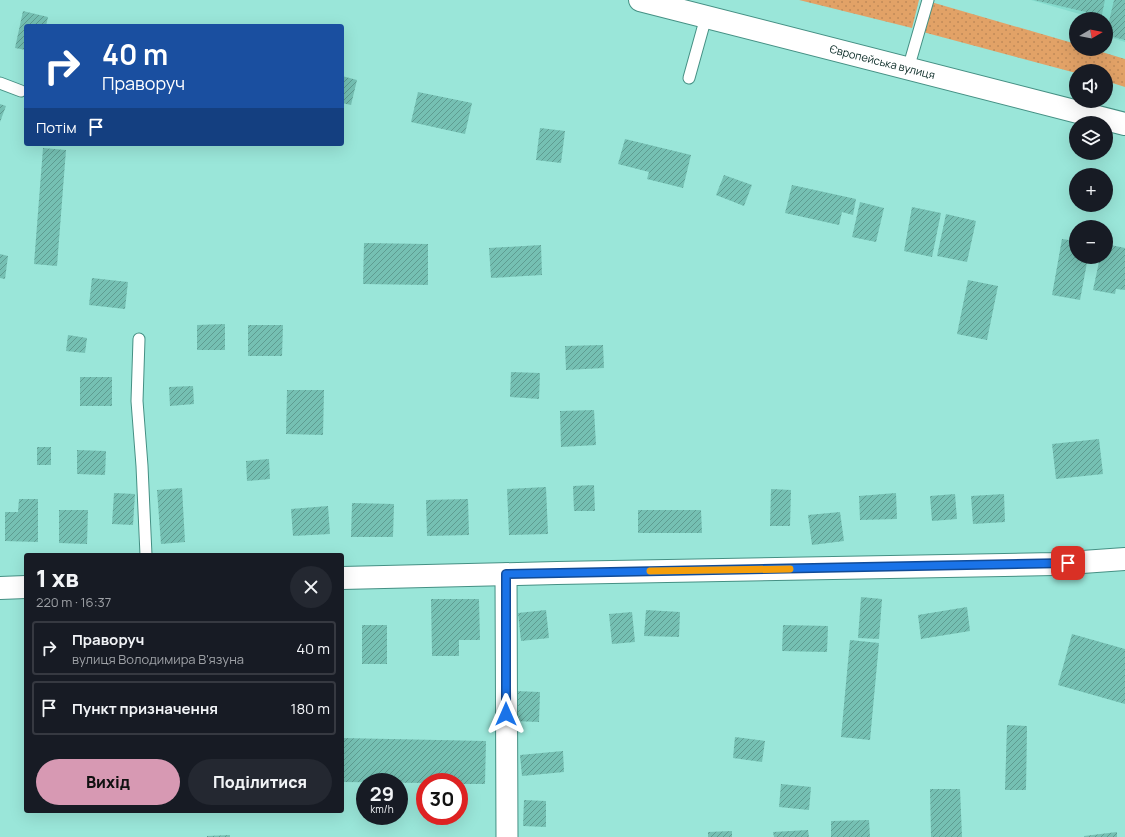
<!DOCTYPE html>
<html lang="uk">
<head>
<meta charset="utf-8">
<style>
  body { margin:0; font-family:Manrope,sans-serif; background:#242831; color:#f1f3f6; height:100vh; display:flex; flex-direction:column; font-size:15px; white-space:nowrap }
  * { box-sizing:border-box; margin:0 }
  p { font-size:13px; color:#9ea1a6 }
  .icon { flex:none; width:22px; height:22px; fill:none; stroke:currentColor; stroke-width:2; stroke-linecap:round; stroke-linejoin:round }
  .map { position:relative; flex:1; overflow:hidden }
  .side { position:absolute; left:24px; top:553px; width:320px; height:260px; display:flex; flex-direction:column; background:#171b24; border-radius:4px; box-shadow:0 4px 16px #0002 }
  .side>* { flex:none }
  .banner { position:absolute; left:24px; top:24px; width:320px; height:122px; border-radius:4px; box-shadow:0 4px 16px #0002; background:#1a4fa0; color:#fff; overflow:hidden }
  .needle { width:26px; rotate:80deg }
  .fabs { position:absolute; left:1069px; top:12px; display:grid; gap:8px }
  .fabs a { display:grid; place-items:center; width:44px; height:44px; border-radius:50%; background:#171b24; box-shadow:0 4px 16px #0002; font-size:20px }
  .speed { position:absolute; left:356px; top:773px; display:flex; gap:8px; font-size:20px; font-weight:700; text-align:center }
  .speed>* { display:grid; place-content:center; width:52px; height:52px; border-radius:50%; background:#171b24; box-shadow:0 4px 16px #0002; line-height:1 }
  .speed small { font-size:10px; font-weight:400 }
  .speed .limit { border:6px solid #d22; background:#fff; color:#111 }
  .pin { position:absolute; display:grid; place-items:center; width:34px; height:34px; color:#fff; margin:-17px; border-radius:8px; box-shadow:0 2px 6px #0006 }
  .me { position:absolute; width:44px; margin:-22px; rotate:0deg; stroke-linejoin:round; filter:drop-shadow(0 0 3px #0008) }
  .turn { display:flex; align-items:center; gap:14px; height:84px; padding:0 12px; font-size:18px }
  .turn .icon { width:52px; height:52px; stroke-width:2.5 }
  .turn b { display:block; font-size:28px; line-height:34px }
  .then { display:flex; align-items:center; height:38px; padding:0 12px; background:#0003; gap:8px; font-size:15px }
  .round { display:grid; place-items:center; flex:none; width:42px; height:42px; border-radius:21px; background:#242831 }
  .headline { display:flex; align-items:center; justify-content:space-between; height:68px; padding:0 12px }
  h1 { font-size:24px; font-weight:800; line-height:30px }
  .action { display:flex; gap:8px; margin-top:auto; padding:8px 12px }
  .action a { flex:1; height:46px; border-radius:24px; background:#d799b3; color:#111; font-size:16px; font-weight:800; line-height:46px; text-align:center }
  .action a+a { background:#242831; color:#f1f3f6 }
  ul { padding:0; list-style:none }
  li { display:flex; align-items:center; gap:12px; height:54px; margin:0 8px 6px; padding:0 4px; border:2px solid #363941; border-radius:4px }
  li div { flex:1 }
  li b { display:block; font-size:15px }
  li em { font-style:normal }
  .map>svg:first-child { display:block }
</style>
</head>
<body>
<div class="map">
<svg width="1125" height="837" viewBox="0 0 1125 837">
  <defs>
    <pattern id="green-dots" width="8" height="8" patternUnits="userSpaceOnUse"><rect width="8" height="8" fill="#e2a267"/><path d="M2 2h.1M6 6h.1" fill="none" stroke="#c08b59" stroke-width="1.8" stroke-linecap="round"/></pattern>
    <pattern id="building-hatch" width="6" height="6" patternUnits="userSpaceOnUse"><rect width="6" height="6" fill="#75c0b3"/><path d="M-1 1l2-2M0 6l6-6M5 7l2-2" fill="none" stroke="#5e9c91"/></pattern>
  </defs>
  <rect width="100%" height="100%" fill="#9ae6d9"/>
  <path fill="#85dbcd" d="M 1031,0 L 1125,0 L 1125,42 L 1106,36 L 1106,19 L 1083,19 L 1083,15 Z"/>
  <g fill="url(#green-dots)">
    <path d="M 799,0 L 919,0 L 912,28 Z"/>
    <path d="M 931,2 L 1076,44 L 1076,49 L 1092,49 L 1125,59 L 1125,87 L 1106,81 L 1106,71 L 1076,71 L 1076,73 L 923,32 Z"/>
  </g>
  <g fill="url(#building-hatch)">
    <path d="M 1034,0 L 1105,0 L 1101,19 L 1084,19 L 1086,12 Z"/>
    <path d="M 1114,0 L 1125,0 L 1125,40 L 1106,35 Z"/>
    <path d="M 23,11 L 48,17 L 46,26 L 26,26 L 26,50 L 15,48 Z"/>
    <path d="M 342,76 L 357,80 L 351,105 L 342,103 Z"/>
    <path d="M 418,92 L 472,103 L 465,134 L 411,122 Z"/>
    <path d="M 0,104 L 6,106 L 0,122 Z"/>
    <path d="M 540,128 L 565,131 L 561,163 L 536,160 Z"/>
    <path d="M 625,139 L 691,155 L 683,188 L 647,179 L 649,172 L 618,164 Z"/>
    <path d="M 43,148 L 66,150 L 57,266 L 34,264 Z"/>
    <path d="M 724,175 L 752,185 L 744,206 L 716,195 Z"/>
    <path d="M 792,185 L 856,199 L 853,215 L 842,212 L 839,225 L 785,213 Z"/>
    <path d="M 860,202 L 884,208 L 876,242 L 852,237 Z"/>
    <path d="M 912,207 L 941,213 L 932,257 L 904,251 Z"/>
    <path d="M 946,214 L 976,221 L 967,262 L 937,256 Z"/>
    <path d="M 1062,239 L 1076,241 L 1076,257 L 1088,257 L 1080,300 L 1052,295 Z"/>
    <path d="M 364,243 L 428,244 L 428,285 L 363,284 Z"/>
    <path d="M 1106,244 L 1125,248 L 1125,290 L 1116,289 L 1115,294 L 1093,290 L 1100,257 L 1106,257 Z"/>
    <path d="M 541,245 L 542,275 L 491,278 L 489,248 Z"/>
    <path d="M 0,254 L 8,256 L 5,279 L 0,278 Z"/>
    <path d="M 92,278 L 128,282 L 125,309 L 89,305 Z"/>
    <path d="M 968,280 L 998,286 L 987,340 L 957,334 Z"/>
    <path d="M 225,324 L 225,350 L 197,350 L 197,325 Z"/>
    <path d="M 248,325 L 283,325 L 282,356 L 248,356 Z"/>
    <path d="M 68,335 L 87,338 L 85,353 L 66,351 Z"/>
    <path d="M 603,345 L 604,368 L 566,370 L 565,346 Z"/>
    <path d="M 511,372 L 540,373 L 539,399 L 510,397 Z"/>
    <rect x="80" y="377" width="32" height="29"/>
    <path d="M 193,386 L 194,404 L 170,406 L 169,387 Z"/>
    <path d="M 287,390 L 324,390 L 323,435 L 286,434 Z"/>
    <path d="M 594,410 L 596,445 L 561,447 L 560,411 Z"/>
    <path d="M 1099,439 L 1103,474 L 1056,479 L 1052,444 Z"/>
    <rect x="37" y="447" width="14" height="18"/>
    <path d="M 77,450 L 106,451 L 105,475 L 77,474 Z"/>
    <path d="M 269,459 L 270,479 L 247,481 L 246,461 Z"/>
    <path d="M 594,485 L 595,511 L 574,511 L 573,486 Z"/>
    <path d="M 546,487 L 548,534 L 509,535 L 507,489 Z"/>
    <path d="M 182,488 L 185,542 L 161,544 L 157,490 Z"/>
    <path d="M 771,489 L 791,490 L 790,526 L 770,526 Z"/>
    <path d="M 114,493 L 135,494 L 133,525 L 112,524 Z"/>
    <path d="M 896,493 L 897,519 L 860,520 L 859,496 Z"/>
    <path d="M 955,494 L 957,519 L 932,521 L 930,496 Z"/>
    <path d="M 1004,494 L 1005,522 L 973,524 L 971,496 Z"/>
    <path d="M 19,499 L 38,499 L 38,542 L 5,541 L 5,512 L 18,512 Z"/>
    <path d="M 468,499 L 469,535 L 427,536 L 426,500 Z"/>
    <path d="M 352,503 L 394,504 L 393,537 L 351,537 Z"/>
    <path d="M 328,506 L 330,534 L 293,536 L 291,509 Z"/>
    <path d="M 59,510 L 88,510 L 87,544 L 59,543 Z"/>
    <path d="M 638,510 L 701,510 L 702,533 L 638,533 Z"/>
    <path d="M 840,512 L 844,541 L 812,545 L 808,515 Z"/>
    <path d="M 861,597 L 882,599 L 879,639 L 858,638 Z"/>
    <path d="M 431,599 L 479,599 L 480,640 L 459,640 L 459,656 L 432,656 Z"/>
    <path d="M 967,607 L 970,631 L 921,639 L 918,615 Z"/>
    <path d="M 546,610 L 549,638 L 521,641 L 518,613 Z"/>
    <path d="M 646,610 L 680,612 L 679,637 L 644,636 Z"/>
    <path d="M 632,612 L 635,642 L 612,644 L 609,614 Z"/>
    <rect x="362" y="625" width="25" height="39"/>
    <path d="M 783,625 L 828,626 L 827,652 L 782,651 Z"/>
    <path d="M 1072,634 L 1125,649 L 1125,704 L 1058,685 Z"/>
    <path d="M 850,640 L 879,643 L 870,740 L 841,737 Z"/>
    <path d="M 515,691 L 540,692 L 539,722 L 514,721 Z"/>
    <path d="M 1007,725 L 1027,726 L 1026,790 L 1005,790 Z"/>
    <path d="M 735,737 L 765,741 L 762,762 L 733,758 Z"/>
    <path d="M 342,738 L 486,741 L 485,784 L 459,784 L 459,782 L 425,783 L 342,782 Z"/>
    <path d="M 563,751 L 564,772 L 522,776 L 520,755 Z"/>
    <path d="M 781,784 L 811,787 L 809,810 L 779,807 Z"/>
    <path d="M 930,789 L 960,789 L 962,837 L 931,837 Z"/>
    <path d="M 524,800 L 546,801 L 546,827 L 523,826 Z"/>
    <path d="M 869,820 L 870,837 L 831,837 L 831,821 Z"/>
    <path d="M 808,830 L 809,837 L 774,837 L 773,832 Z"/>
    <path d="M 732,831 L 732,837 L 708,837 L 708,832 Z"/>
    <path d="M 1117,832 L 1117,837 L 1084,837 L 1084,836 Z"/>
    <path d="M 230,835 L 230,837 L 207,837 L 207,836 Z"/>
  </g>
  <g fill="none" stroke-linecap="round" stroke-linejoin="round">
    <defs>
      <g id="lane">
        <path d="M 908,69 L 928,0"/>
        <path d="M 689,78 L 706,17"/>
        <path d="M 0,83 L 21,91"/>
        <path d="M 139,339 L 137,401 L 142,466 L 146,555"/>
      </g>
      <path id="street" d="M 506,574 L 507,837"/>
      <g id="secondary">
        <path d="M 342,578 L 557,573 L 1054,564 L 1125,559"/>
        <path d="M 0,588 L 26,587"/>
      </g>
      <g id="primary">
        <path id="s1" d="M 640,0 L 1125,124"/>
      </g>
    </defs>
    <use href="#lane" stroke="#459084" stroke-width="13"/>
    <use href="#street" stroke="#459084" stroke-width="23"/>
    <use href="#secondary" stroke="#459084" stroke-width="24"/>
    <use href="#primary" stroke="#459084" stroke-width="24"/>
    <use href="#lane" stroke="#fff" stroke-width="11"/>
    <use href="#street" stroke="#fff" stroke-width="21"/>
    <use href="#secondary" stroke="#fff" stroke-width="22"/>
    <use href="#primary" stroke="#fff" stroke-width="22"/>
  </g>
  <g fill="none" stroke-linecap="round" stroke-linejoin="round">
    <defs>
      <path id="route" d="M 506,714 L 506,574 L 1068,563"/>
    </defs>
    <use href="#route" stroke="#114b97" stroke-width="10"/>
    <use href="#route" stroke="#1a73e8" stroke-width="7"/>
    <path stroke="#f59e0b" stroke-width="7" d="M 650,571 L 790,569"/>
  </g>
  <g text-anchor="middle" stroke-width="3.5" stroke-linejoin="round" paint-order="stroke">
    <g font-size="11" fill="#052621" stroke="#9ae6d9">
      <text dy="4" stroke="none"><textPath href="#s1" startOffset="250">Європейська вулиця</textPath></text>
    </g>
  </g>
</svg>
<div class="fabs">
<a><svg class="needle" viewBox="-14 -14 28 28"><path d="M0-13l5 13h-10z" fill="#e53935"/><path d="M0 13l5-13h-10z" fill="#9ea1a6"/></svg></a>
<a><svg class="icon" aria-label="sound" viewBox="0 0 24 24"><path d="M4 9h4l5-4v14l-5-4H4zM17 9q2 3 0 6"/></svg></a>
<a><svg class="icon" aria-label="layers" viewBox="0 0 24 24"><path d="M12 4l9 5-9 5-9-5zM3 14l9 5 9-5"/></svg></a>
<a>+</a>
<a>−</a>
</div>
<div class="speed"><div>29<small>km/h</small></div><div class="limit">30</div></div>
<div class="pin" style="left:1068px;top:563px;background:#d93025"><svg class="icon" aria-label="arrive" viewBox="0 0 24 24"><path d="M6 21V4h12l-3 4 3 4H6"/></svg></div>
<svg class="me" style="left:506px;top:714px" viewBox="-20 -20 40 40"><path d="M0-17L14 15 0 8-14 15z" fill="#1a73e8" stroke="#fff" stroke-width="4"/></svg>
<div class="banner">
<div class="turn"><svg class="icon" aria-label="right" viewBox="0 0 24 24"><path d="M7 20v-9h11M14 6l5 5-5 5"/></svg><div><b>40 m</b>Праворуч</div></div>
<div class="then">Потім<svg class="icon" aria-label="arrive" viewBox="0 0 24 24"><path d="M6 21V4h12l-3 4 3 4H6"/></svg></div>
</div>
<section class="side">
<div class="headline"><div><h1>1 хв</h1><p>220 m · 16:37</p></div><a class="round"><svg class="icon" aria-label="close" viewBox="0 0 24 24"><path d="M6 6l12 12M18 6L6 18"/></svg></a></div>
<ul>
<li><svg class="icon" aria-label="right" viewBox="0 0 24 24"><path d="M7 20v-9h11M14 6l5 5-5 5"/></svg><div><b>Праворуч</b><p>вулиця Володимира В'язуна</p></div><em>40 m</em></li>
<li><svg class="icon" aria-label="arrive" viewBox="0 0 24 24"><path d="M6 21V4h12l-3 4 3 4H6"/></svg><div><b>Пункт призначення</b></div><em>180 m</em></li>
</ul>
<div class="action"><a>Вихід</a><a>Поділитися</a></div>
</section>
</div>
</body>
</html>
